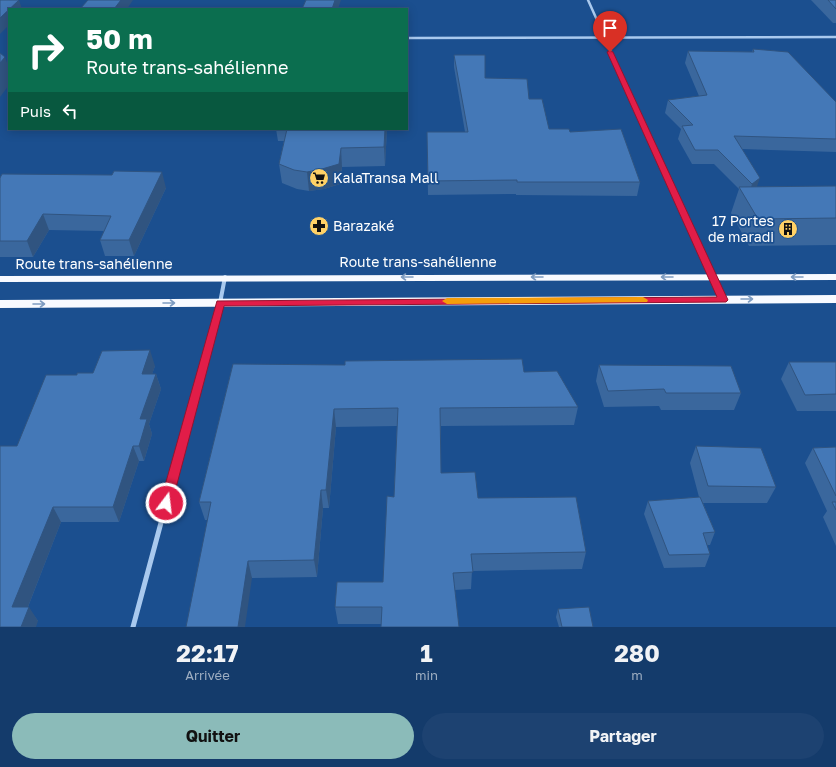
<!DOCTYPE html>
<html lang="fr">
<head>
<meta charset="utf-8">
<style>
  body { margin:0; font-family:"Golos Text",sans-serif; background:#1d4271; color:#f1f3f6; height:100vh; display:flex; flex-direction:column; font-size:15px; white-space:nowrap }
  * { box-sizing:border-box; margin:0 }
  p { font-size:13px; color:#9dadc1 }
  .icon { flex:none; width:22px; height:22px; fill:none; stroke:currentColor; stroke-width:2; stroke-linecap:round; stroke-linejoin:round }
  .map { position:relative; height:627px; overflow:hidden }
  .details { display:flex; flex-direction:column; background:#143b6b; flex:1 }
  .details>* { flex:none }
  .banner { position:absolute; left:8px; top:8px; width:400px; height:122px; border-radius:0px; box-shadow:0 2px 10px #0003,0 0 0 1px #33557e; background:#0b6e4f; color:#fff; overflow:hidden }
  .pin { position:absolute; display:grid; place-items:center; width:34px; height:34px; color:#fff; margin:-41px -17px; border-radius:50% 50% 50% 0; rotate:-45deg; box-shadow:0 0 4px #0007 }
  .pin .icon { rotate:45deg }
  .me { position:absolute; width:44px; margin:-22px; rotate:15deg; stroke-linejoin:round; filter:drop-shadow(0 0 3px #0008) }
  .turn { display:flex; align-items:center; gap:14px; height:84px; padding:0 12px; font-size:18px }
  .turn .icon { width:52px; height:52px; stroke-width:2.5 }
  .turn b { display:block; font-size:28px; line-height:34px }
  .then { display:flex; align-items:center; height:38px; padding:0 12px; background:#0003; gap:8px; font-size:15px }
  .eta { display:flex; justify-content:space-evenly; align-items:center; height:68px; text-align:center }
  .eta b { font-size:24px; font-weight:700; line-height:28px }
  .button { display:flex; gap:8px; margin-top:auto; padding:8px 12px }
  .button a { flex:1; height:46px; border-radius:24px; background:#8bbbb9; color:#111; font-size:16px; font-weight:700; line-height:46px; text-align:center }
  .button a+a { background:#1d4271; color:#f1f3f6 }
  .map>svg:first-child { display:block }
</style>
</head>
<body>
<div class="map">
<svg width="836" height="627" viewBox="0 0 836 627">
  <rect width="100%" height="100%" fill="#1b4f8f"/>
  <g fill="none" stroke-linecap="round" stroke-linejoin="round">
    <g stroke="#a9c9ee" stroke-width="2.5">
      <path d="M 588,0 L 636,107"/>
      <path d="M 407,38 L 836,37"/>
    </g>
    <path stroke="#a9c9ee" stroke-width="3" d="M 636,106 L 697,242"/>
    <g stroke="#a9c9ee" stroke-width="4">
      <path d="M 697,241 L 723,299"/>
      <path d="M 191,412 L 220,303 L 225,277"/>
    </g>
    <path stroke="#a9c9ee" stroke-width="5" d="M 133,627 L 191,411"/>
    <g fill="#f8faff" fill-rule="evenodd">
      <path d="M 836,274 L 836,280 L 0,282 L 0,276 Z"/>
      <path d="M 836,295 L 836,303 L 0,308 L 0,300 Z"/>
    </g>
  </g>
  <g fill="#3a679d">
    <path d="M 811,0 L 836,0 L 836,23 L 833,23 Z"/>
    <path d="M 753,49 L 836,102 L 836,152 L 742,149 L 757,187 L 836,186 L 836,245 L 749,246 L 731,213 L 739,189 L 714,164 L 692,164 L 678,139 L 681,129 L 665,113 L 668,100 L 699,96 L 685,63 L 688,51 L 752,52 Z"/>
    <path d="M 454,55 L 485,78 L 529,99 L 549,129 L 570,132 L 640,182 L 637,196 L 516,195 L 516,194 L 428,195 L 427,132 L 465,132 L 454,67 Z"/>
    <path d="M 276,129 L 387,129 L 385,166 L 342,167 L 340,184 L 324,189 L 309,191 L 297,189 L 282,183 L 279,164 L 284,141 L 278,141 Z"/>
    <path d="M 0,178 L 166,188 L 134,256 L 105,256 L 100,240 L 104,231 L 49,230 L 33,257 L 0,257 Z"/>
    <path d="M 789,362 L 836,362 L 836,411 L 797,411 L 781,379 Z"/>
    <path d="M 233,364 L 524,372 L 578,407 L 574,425 L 441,426 L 441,473 L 478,498 L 586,552 L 582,569 L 472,571 L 471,589 L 455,590 L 381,624 L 338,624 L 335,607 L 383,582 L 394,497 L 397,426 L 336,427 L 329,508 L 323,508 L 317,577 L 252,578 L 207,520 L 205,520 L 199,502 Z"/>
    <path d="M 599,365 L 741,393 L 734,410 L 661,410 L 659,406 L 604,407 L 596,381 Z"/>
    <path d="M 155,366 L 152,374 L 156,374 L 161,389 L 149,424 L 152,434 L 144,461 L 139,461 L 119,522 L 61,522 L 28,607 L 38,621 L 0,627 L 17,446 L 77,375 Z"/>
    <path d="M 696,446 L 776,487 L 767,503 L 703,503 L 715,532 L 710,545 L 707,545 L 710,554 L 705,567 L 664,568 L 644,514 L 648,501 L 699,497 L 690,463 Z"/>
    <path d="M 836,447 L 836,546 L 823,517 L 827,511 L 805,463 L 813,448 Z"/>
    <path d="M 558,609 L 593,627 L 559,627 L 556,617 Z"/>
  </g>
  <g fill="#305480">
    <path d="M 19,0 L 22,9 L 10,9 Z"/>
    <path d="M 121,0 L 133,0 L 127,9 L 114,9 Z"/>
    <path d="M 335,0 L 341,0 L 338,9 L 332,9 Z"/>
    <path d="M 9,10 L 9,25 L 0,34 L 0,18 Z"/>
    <path d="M 5,57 L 9,68 L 9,85 L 0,97 L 0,63 Z"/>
    <path d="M 385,129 L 387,129 L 385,166 L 384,147 Z"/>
    <path d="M 341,148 L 342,167 L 340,184 L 324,189 L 309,191 L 307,172 Z"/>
    <path d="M 162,172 L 166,188 L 134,256 L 129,240 Z"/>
    <path d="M 760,178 L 755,192 L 748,198 L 752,184 Z"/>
    <path d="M 43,214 L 49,230 L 33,257 L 27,241 Z"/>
    <path d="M 150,350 L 155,366 L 147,389 L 142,374 Z"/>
    <path d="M 156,374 L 161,389 L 149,424 L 152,434 L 144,461 L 139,446 L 140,419 Z"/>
    <path d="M 334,409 L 336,427 L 329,508 L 326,490 Z"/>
    <path d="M 133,446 L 139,461 L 119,522 L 113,507 Z"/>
    <path d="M 321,490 L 323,508 L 317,577 L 314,560 Z"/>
    <path d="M 53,507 L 61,522 L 22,622 L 12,607 Z"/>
    <path d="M 248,561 L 252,578 L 245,627 L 238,627 Z"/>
    <path d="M 29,607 L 38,621 L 36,627 L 21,627 Z"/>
  </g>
  <g fill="#4478b7" stroke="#305480">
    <path d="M 0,0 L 19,0 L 0,18 Z"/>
    <path d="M 88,0 L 121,0 L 114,9 L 80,9 Z"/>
    <path d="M 306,0 L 335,0 L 332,9 L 302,9 Z"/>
    <path d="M 828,0 L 836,0 L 836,9 Z"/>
    <path d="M 753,49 L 788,52 L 836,102 L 836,139 L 734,136 L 760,178 L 752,184 L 718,150 L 695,150 L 682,126 L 693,125 L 668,100 L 707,95 L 688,51 L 754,52 Z"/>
    <path d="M 0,53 L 5,57 L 0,63 Z"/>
    <path d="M 454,55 L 485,55 L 485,78 L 527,79 L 529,99 L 542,99 L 549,129 L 569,129 L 570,132 L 621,129 L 640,182 L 517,182 L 517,180 L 428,181 L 427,132 L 468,132 Z"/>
    <path d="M 287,129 L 385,129 L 384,147 L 341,148 L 339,164 L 322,169 L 307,172 L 294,170 L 279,164 Z"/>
    <path d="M 114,171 L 162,172 L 129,240 L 100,240 L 111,216 L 43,214 L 27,241 L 0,241 L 0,178 L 2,174 L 112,175 Z"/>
    <path d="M 836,186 L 836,218 L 758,219 L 739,187 Z"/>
    <path d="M 150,350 L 142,374 L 156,374 L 140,419 L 147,419 L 139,446 L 133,446 L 113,507 L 53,507 L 12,607 L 29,607 L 21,627 L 0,627 L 0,446 L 17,446 L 46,375 L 77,375 L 77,373 L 93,373 L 102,351 Z"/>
    <path d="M 522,359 L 524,372 L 557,371 L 578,407 L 440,408 L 441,473 L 475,472 L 478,498 L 576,497 L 586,552 L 471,554 L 473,572 L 453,573 L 459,627 L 381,627 L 382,607 L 335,607 L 337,582 L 383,582 L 387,496 L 394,497 L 398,408 L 334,409 L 326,490 L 321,490 L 314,560 L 248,561 L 238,627 L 186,627 L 211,502 L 199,502 L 233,364 L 345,365 L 345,361 Z"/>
    <path d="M 789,362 L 836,362 L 836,394 L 805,395 Z"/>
    <path d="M 599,365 L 731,366 L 741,393 L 666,393 L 664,389 L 608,391 Z"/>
    <path d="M 696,446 L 761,448 L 776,487 L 708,486 Z"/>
    <path d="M 836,447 L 836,496 L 813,448 Z"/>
    <path d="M 700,497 L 715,532 L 703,533 L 710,554 L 669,555 L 648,501 Z"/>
    <path d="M 832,502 L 836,502 L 836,510 Z"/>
    <path d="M 589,607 L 593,627 L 562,627 L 558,609 Z"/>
  </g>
  <defs><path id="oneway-shaft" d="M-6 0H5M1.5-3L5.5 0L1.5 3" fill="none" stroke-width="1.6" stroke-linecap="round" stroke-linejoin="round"/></defs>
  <g stroke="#7e9cc1">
    <use href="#oneway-shaft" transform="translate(407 277) rotate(180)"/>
    <use href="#oneway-shaft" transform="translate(537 277) rotate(180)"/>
    <use href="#oneway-shaft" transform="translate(667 277) rotate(180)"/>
    <use href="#oneway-shaft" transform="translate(797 277) rotate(-180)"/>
    <use href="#oneway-shaft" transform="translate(747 299)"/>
    <use href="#oneway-shaft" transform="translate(169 303)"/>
    <use href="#oneway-shaft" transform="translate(39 304)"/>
  </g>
  <path fill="#e11d48" stroke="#92132f" d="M 610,50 L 613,52 L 728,300 L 726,302 L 224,306 L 172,503 L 170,507 L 166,508 L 162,507 L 160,503 L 217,301 L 717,297 L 607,52 Z"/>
  <path fill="#f59e0b" d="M 643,297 L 648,300 L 647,302 L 447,304 L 442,301 L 447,298 Z"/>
  <defs>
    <symbol id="supermarket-disc" viewBox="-11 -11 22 22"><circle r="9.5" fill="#ffd166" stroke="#1b4f8f"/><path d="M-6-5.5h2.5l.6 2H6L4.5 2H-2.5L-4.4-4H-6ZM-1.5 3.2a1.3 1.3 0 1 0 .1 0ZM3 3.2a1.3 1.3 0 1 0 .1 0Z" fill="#111"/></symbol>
    <symbol id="pharmacy-disc" viewBox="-11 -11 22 22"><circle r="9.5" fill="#ffd166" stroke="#1b4f8f"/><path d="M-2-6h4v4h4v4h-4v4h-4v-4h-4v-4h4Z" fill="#111"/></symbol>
    <symbol id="building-disc" viewBox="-11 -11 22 22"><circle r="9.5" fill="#ffd166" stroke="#1b4f8f"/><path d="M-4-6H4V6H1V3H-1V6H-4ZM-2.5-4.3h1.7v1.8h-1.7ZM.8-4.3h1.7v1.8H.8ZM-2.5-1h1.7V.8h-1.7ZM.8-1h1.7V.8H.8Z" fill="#111"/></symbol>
  </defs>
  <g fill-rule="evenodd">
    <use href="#supermarket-disc" x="308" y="167" width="22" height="22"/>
    <use href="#pharmacy-disc" x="308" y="215" width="22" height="22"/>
    <use href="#building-disc" x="777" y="218" width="22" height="22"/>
  </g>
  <g text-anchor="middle" stroke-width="3.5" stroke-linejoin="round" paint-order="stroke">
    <g font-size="14" fill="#fff" stroke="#1b4f8f" text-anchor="start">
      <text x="333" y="183">KalaTransa Mall</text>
      <text x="774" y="226" text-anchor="end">17 Portes<tspan x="774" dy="16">de maradi</tspan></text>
      <text x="333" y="231">Barazaké</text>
    </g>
    <g font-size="14" fill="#fff" stroke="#1b4f8f">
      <text x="418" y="267">Route trans-sahélienne</text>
      <text x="94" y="269">Route trans-sahélienne</text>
    </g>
  </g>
</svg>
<div class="pin" style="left:610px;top:52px;background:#d93025"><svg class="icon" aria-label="arrive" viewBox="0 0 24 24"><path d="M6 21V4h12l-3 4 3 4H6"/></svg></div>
<svg class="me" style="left:166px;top:503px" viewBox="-20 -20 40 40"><circle r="17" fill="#e11d48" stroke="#fff" stroke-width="3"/><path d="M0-11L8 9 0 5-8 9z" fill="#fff"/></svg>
<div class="banner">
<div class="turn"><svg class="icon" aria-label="right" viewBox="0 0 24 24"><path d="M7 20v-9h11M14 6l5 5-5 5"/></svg><div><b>50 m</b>Route trans-sahélienne</div></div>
<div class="then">Puis<svg class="icon" aria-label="left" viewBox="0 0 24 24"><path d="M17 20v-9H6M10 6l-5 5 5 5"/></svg></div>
</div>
</div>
<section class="details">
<div class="eta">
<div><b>22:17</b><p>Arrivée</p></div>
<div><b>1</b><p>min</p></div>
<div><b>280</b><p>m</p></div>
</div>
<div class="button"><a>Quitter</a><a>Partager</a></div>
</section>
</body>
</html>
